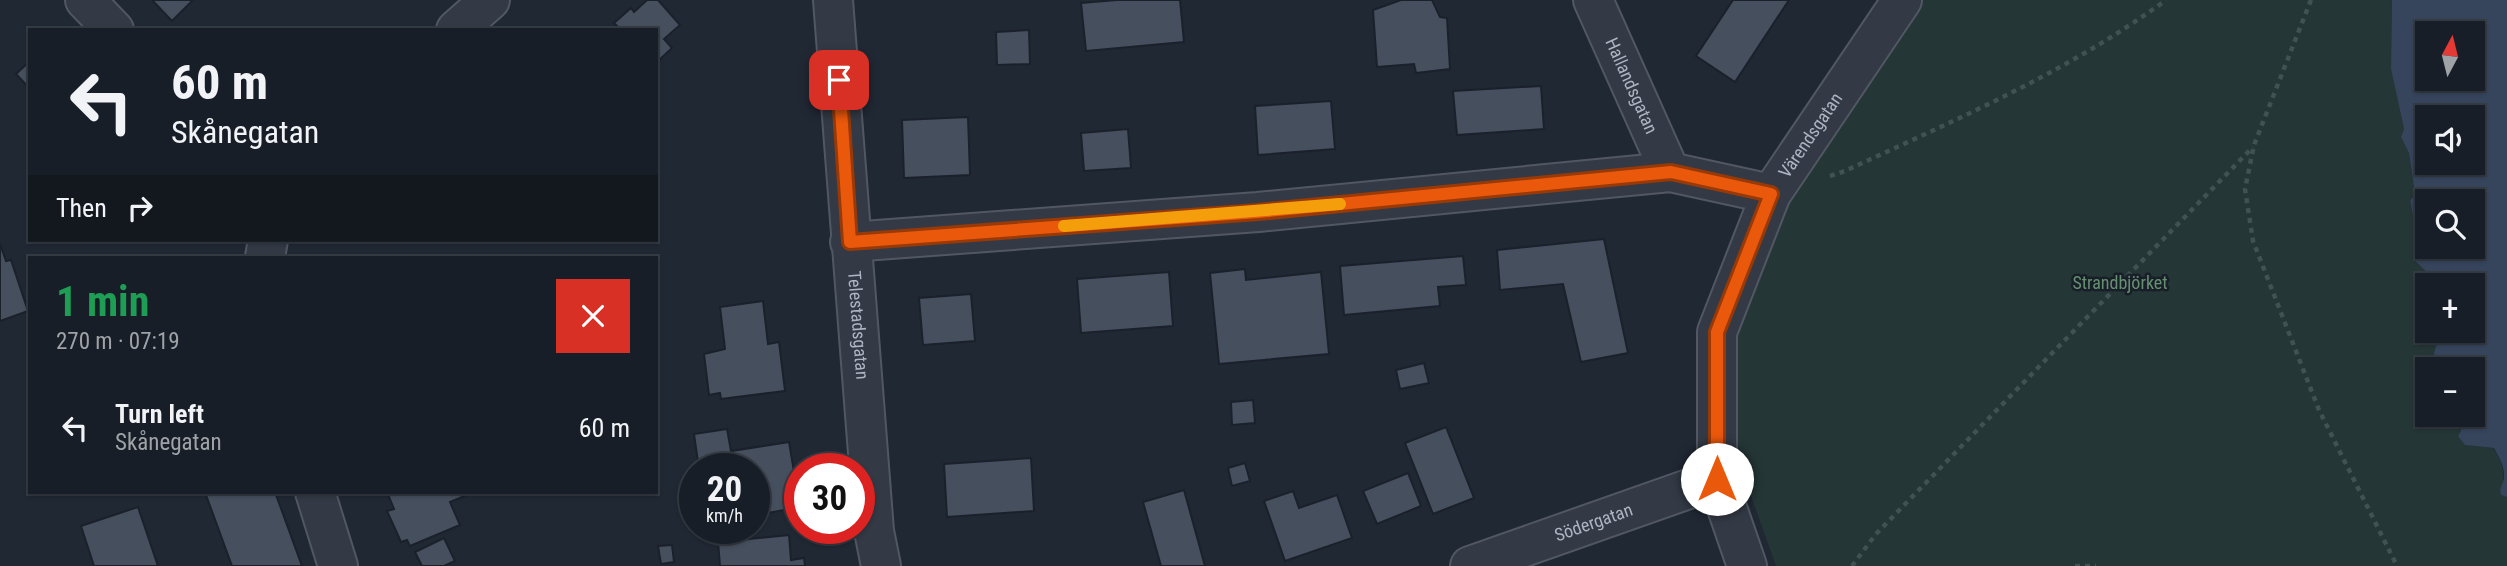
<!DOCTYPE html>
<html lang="en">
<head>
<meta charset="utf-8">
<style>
  body { margin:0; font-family:"Roboto Condensed",sans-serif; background:#21272f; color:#f1f3f6; height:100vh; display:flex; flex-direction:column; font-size:26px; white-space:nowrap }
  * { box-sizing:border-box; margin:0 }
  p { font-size:23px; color:#9fa2a7 }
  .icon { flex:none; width:38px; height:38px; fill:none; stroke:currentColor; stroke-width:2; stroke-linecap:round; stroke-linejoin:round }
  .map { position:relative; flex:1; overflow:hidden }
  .sheet { position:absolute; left:28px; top:256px; width:630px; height:238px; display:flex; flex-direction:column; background:#181e27; border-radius:0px; box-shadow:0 2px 5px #0004,0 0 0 2px #363c44 }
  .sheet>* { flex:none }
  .hud { position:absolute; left:28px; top:28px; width:630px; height:214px; border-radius:0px; box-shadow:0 2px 5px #0004,0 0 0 2px #363c44; background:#181e27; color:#f1f3f6; overflow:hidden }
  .needle { width:46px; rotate:7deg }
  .buttons { position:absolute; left:2415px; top:21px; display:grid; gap:14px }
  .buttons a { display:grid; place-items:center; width:70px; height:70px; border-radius:0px; background:#181e27; box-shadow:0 2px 5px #0004,0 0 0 2px #363c44; font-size:35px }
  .speed { position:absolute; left:679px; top:453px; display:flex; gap:14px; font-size:35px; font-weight:700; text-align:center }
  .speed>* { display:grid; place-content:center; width:91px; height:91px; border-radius:50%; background:#181e27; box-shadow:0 2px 5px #0004,0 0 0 2px #363c44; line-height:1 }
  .speed small { font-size:18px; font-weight:400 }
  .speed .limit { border:10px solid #d22; background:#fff; color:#111 }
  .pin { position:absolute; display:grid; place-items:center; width:60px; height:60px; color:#fff; margin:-30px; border-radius:14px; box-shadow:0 4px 10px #0006 }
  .me { position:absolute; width:77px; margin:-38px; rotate:0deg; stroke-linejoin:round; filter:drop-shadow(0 0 5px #0008) }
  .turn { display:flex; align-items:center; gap:24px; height:147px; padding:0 28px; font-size:32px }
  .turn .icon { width:91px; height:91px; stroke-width:2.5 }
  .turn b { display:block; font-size:49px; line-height:60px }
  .then { display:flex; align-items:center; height:66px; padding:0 28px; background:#0003; gap:14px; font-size:26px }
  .round { display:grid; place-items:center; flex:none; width:74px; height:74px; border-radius:0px; background:#21272f }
  .headline { display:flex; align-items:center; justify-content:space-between; height:119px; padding:0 28px }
  h1 { font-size:42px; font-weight:700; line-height:52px; color:#1e9e55 }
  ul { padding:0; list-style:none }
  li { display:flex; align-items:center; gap:21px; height:105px; padding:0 28px }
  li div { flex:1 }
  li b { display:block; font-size:26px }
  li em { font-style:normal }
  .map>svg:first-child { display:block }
</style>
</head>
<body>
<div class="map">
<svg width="2507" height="566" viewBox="0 0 2507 566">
  <rect width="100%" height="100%" fill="#202834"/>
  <path fill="#253637" d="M 1899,0 L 2392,0 L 2391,69 L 2404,129 L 2401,137 L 2409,153 L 2415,194 L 2410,201 C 2416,219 2420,242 2414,260 L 2432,277 L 2433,285 L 2427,285 L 2427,331 L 2447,331 L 2438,342 L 2437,367 L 2439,369 L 2427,369 L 2427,415 L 2469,415 L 2466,424 L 2459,433 L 2465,445 L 2493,448 C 2504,464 2505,476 2501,495 L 2507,497 L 2507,566 L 1776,566 L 1734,448 L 1734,301 Z"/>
  <path fill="#36455c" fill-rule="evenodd" d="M 2392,0 L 2507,0 L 2507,497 L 2501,495 C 2499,487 2503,485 2504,478 C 2505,467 2499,457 2494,448 L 2465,445 L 2458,436 L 2469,415 L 2473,415 L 2473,369 L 2439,369 C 2429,354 2436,344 2447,331 L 2473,331 L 2473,285 L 2433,285 L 2432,277 L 2414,260 C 2415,256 2417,252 2418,248 C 2419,243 2412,208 2410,201 L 2415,194 L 2409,153 L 2401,137 L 2404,129 L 2391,69 ZM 2427,33 L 2473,33 L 2473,79 L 2427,79 ZM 2473,117 L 2473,163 L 2427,163 L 2427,117 ZM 2473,201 L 2473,247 L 2427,247 L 2427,201 Z"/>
  <g fill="#464f5e" stroke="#1b212b" stroke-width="2">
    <path d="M 152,0 L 193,0 L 172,21 Z"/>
    <path d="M 647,0 L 658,0 L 680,25 L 664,39 L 672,48 L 656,63 L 656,30 L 613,30 L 617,26 L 614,23 L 631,8 L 634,12 Z"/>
    <path d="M 1117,0 L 1180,0 L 1184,42 L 1086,51 L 1081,3 Z"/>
    <path d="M 1401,0 L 1432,0 L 1440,17 L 1447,18 L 1450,69 L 1416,73 L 1414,64 L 1377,67 L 1373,10 Z"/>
    <path d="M 1733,0 L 1789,0 L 1735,82 L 1696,56 Z"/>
    <path d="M 1029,30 L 1030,64 L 997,65 L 996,32 Z"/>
    <path d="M 30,61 L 30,89 L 16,74 Z"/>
    <path d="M 1541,86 L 1544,129 L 1457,135 L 1453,91 Z"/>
    <path d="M 1331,101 L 1335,149 L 1258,155 L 1255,106 Z"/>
    <path d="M 968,117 L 970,175 L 904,178 L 902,120 Z"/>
    <path d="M 1128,129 L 1131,168 L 1084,171 L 1081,133 Z"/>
    <path d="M 1604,239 L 1628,353 L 1581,362 L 1563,284 L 1500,290 L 1497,250 Z"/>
    <path d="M 0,244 L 6,261 L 11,260 L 28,311 L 0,321 Z"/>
    <path d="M 1463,256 L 1466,285 L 1438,287 L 1440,306 L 1344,315 L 1340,266 Z"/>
    <path d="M 1245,269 L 1246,280 L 1321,272 L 1329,354 L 1219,364 L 1210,273 Z"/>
    <path d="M 1169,272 L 1173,326 L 1081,333 L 1077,279 Z"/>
    <path d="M 971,294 L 975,341 L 923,345 L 919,298 Z"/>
    <path d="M 763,301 L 768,344 L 779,342 L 785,391 L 721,399 L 720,393 L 709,395 L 704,354 L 725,349 L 720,307 Z"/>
    <path d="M 1424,363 L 1429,383 L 1400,389 L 1396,370 Z"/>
    <path d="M 1253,400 L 1255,423 L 1232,425 L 1231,402 Z"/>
    <path d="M 1446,427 L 1474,498 L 1433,514 L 1405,443 Z"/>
    <path d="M 727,429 L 731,451 L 789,442 L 797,489 L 793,490 L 795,508 L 762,514 L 759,496 L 754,497 L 754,469 L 699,469 L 694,434 Z"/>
    <path d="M 1031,458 L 1034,511 L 947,517 L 944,464 Z"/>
    <path d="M 1245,463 L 1250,481 L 1232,486 L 1228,468 Z"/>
    <path d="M 1408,473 L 1421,506 L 1377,524 L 1363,491 Z"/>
    <path d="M 1184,490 L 1205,566 L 1161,566 L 1143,502 Z"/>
    <path d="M 1293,491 L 1299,508 L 1337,495 L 1352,538 L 1285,561 L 1264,501 Z"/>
    <path d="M 215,492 L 275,492 L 302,566 L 232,566 L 206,495 Z"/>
    <path d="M 387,492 L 466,492 L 467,495 L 450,502 L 460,525 L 410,546 L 407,540 L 401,542 L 387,511 L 394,509 Z"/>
    <path d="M 138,507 L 158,566 L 94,566 L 81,526 Z"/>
    <path d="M 789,535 L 791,560 L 804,558 L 805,566 L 720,566 L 718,542 Z"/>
    <path d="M 444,538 L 455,561 L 444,566 L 422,566 L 415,552 Z"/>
    <path d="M 672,545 L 674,562 L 661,564 L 658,546 Z"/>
  </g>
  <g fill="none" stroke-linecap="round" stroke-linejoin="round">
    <defs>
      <g id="minor">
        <path d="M 85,0 L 114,30"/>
        <path id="s1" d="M 833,0 L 874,531 L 881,566"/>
        <path id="s2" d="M 1593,0 L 1670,172"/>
        <path d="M 456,30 L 490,0"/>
        <path d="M 850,242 L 1258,212 L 1670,172 L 1771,194"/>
        <path d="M 265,257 L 268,240"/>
        <path d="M 315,492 L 338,566"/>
        <path id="s3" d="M 1470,566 L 1717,479"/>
        <path id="s4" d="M 1747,566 L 1717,479 L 1717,332 L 1771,194 L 1902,0"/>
      </g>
    </defs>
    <use href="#minor" stroke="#515763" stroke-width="42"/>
    <g stroke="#415255" stroke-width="4.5" stroke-dasharray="5 5" stroke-linecap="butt">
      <path d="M 2311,0 L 2254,145 L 2245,189 L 2253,241 L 2319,410 L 2397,566"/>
      <path d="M 1830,176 L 1845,171 C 1955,120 2068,72 2166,0"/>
      <path d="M 1852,566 L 1876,534 L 2253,147"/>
      <path d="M 2075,566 L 2096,566"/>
    </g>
    <use href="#minor" stroke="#333a45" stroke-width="38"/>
  </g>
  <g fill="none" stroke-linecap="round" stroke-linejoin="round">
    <defs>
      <path id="route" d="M 839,80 L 850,242 L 1258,212 L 1671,172 L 1771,194 L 1717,332 L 1717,479"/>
    </defs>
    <use href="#route" stroke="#983908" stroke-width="18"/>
    <use href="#route" stroke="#ea580c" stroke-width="12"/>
    <path stroke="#f59e0b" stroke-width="12" d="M 1064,226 L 1340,204"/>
  </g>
  <g text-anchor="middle" stroke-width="5" stroke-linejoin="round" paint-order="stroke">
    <g font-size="18" fill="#adb4c2" stroke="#191f29">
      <text dy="6" stroke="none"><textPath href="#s2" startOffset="94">Hallandsgatan</textPath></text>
      <text dy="6" stroke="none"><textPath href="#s4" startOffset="458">Värendsgatan</textPath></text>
      <text dy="6" stroke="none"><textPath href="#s1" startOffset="326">Telestadsgatan</textPath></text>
      <text dy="6" stroke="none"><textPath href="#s3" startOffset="131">Södergatan</textPath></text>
    </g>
    <g font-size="18" fill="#669071" stroke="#191f29">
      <text x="2120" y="289">Strandbjörket</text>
    </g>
  </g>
</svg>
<div class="buttons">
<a><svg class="needle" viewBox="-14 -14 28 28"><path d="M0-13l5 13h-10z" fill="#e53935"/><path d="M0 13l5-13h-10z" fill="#9fa2a7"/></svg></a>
<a><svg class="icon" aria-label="sound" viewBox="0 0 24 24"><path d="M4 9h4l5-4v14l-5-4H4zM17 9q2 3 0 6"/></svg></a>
<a><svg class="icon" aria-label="search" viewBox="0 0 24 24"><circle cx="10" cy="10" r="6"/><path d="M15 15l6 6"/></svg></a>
<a>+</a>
<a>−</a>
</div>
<div class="speed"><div>20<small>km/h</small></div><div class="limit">30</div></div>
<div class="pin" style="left:839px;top:80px;background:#d93025"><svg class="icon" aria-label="arrive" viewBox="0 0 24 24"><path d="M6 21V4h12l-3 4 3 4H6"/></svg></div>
<svg class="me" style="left:1717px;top:479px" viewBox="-20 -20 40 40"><circle r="19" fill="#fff"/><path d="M0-13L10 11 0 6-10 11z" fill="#ea580c"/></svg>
<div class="hud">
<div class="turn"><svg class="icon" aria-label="left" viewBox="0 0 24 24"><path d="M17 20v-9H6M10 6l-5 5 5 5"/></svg><div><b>60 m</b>Skånegatan</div></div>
<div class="then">Then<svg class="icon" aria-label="right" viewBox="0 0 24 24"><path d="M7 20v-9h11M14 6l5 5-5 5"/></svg></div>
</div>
<section class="sheet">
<div class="headline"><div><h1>1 min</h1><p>270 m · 07:19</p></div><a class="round" style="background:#d93025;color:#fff"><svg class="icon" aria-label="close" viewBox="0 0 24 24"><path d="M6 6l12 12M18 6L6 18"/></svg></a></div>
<ul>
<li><svg class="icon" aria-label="left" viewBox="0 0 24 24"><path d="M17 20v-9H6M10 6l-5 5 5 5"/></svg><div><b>Turn left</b><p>Skånegatan</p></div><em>60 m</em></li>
</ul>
</section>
</div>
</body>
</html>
